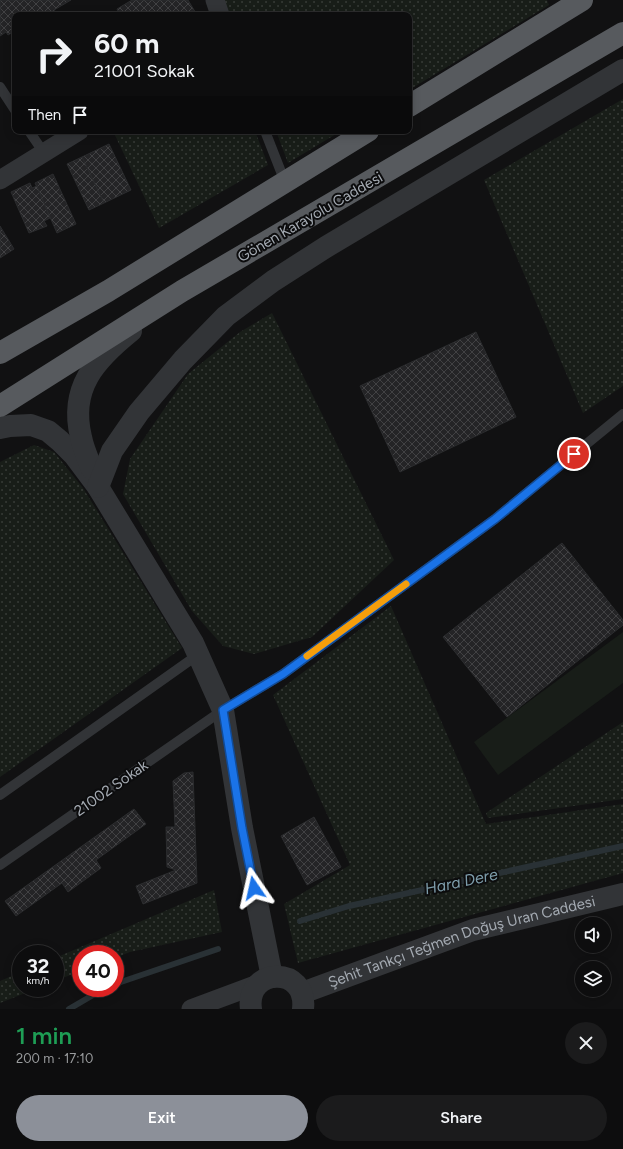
<!DOCTYPE html>
<html lang="en">
<head>
<meta charset="utf-8">
<style>
  body { margin:0; font-family:Figtree,sans-serif; background:#1b1b1c; color:#f1f3f6; height:100vh; display:flex; flex-direction:column; font-size:15px; white-space:nowrap }
  * { box-sizing:border-box; margin:0 }
  p { font-size:13px; color:#9a9c9e }
  .icon { flex:none; width:22px; height:22px; fill:none; stroke:currentColor; stroke-width:2; stroke-linecap:round; stroke-linejoin:round }
  .map { position:relative; height:1009px; overflow:hidden }
  .panel { display:flex; flex-direction:column; background:#0d0d0e; flex:1 }
  .panel>* { flex:none }
  .banner { position:absolute; left:12px; top:12px; width:400px; height:122px; border-radius:8px; box-shadow:0 2px 10px #0003,0 0 0 1px #2d2d2e; background:#0d0d0e; color:#f1f3f6; overflow:hidden }
  .controls { position:absolute; left:575px; top:917px; display:grid; gap:8px }
  .controls a { display:grid; place-items:center; width:36px; height:36px; border-radius:50%; background:#0d0d0e; box-shadow:0 2px 10px #0003,0 0 0 1px #2d2d2e; font-size:20px }
  .speed { position:absolute; left:12px; top:945px; display:flex; gap:8px; font-size:20px; font-weight:700; text-align:center }
  .speed>* { display:grid; place-content:center; width:52px; height:52px; border-radius:50%; background:#0d0d0e; box-shadow:0 2px 10px #0003,0 0 0 1px #2d2d2e; line-height:1 }
  .speed small { font-size:10px; font-weight:400 }
  .speed .limit { border:6px solid #d22; background:#fff; color:#111 }
  .pin { position:absolute; display:grid; place-items:center; width:34px; height:34px; color:#fff; margin:-17px; border:2px solid #fff; border-radius:50%; box-shadow:0 1px 4px #0007 }
  .me { position:absolute; width:44px; margin:-22px; rotate:349deg; stroke-linejoin:round; filter:drop-shadow(0 0 3px #0008) }
  .turn { display:flex; align-items:center; gap:14px; height:84px; padding:0 16px; font-size:18px }
  .turn .icon { width:52px; height:52px; stroke-width:2.5 }
  .turn b { display:block; font-size:28px; line-height:34px }
  .then { display:flex; align-items:center; height:38px; padding:0 16px; background:#0003; gap:8px; font-size:15px }
  .round { display:grid; place-items:center; flex:none; width:42px; height:42px; border-radius:21px; background:#1b1b1c }
  .overview { display:flex; align-items:center; justify-content:space-between; height:68px; padding:0 16px }
  h1 { font-size:24px; font-weight:600; line-height:30px; color:#1e9e55 }
  .primary-button { display:flex; gap:8px; margin-top:auto; padding:8px 16px }
  .primary-button a { flex:1; height:46px; border-radius:24px; background:#8c9099; color:#fff; font-size:16px; font-weight:600; line-height:46px; text-align:center }
  .primary-button a+a { background:#1b1b1c; color:#f1f3f6 }
  .map>svg:first-child { display:block }
</style>
</head>
<body>
<div class="map">
<svg width="623" height="1009" viewBox="0 0 623 1009">
  <defs>
    <pattern id="grass-dots" width="8" height="8" patternUnits="userSpaceOnUse"><rect width="8" height="8" fill="#181d18"/><path d="M2 2h.1M6 6h.1" fill="none" stroke="#373b37" stroke-width="1.8" stroke-linecap="round"/></pattern>
    <pattern id="building-cross-hatch" width="8" height="8" patternUnits="userSpaceOnUse"><rect width="8" height="8" fill="#242426"/><path d="M0 0l8 8M0 8l8-8" fill="none" stroke="#414143"/></pattern>
  </defs>
  <rect width="100%" height="100%" fill="#111112"/>
  <g fill="url(#grass-dots)">
    <path d="M 224,0 L 547,0 L 549,5 L 409,90 L 409,15 L 230,15 Z"/>
    <path d="M 623,99 L 623,386 L 583,413 L 484,180 Z"/>
    <path d="M 113,131 L 255,131 L 268,165 L 159,228 Z"/>
    <path d="M 276,131 L 341,131 L 288,163 Z"/>
    <path d="M 272,313 L 394,560 L 312,637 L 254,654 L 223,646 L 192,611 L 123,494 L 130,459 L 188,374 L 240,332 Z"/>
    <path d="M 34,445 L 54,452 L 83,488 L 182,648 L 0,777 L 0,462 Z"/>
    <path d="M 391,606 L 486,824 L 623,804 L 623,873 L 298,963 L 284,904 L 350,865 L 273,695 Z"/>
    <path d="M 623,722 L 623,799 L 488,818 L 486,813 Z"/>
    <path d="M 214,890 L 222,932 L 130,952 L 115,958 L 115,954 L 81,954 L 81,971 L 55,981 L 55,958 Z"/>
    <path d="M 21,972 L 21,988 L 38,988 L 0,1003 L 0,981 Z"/>
  </g>
  <path fill="#181d18" d="M 623,632 L 623,683 L 498,775 L 474,742 Z"/>
  <g fill="none" stroke-linecap="round" stroke-linejoin="round">
    <g stroke="#293135" stroke-width="6">
      <path d="M 300,921 L 349,906 L 623,846"/>
      <path d="M 115,984 L 218,949"/>
      <path d="M 69,1009 L 105,988"/>
    </g>
  </g>
  <g fill="url(#building-cross-hatch)" stroke="#2b2c2e">
    <path d="M 0,0 L 71,0 L 54,10 L 55,13 L 51,15 L 15,15 L 15,31 L 8,35 L 6,32 L 0,36 Z"/>
    <path d="M 132,0 L 188,0 L 197,15 L 120,15 L 117,9 Z"/>
    <path d="M 109,144 L 131,190 L 104,203 L 82,157 Z"/>
    <path d="M 82,157 L 104,203 L 89,210 L 67,164 Z"/>
    <path d="M 53,174 L 76,224 L 57,233 L 35,183 Z"/>
    <path d="M 30,183 L 32,188 L 37,186 L 50,218 L 44,221 L 47,226 L 29,233 L 11,192 Z"/>
    <path d="M 0,226 L 14,249 L 0,258 Z"/>
    <path d="M 476,332 L 516,417 L 400,472 L 360,386 Z"/>
    <path d="M 562,543 L 623,620 L 623,625 L 507,717 L 443,637 Z"/>
    <path d="M 193,772 L 197,883 L 143,904 L 136,886 L 176,870 L 167,867 L 166,827 L 175,827 L 173,781 L 184,773 Z"/>
    <path d="M 134,809 L 146,824 L 96,860 L 101,868 L 68,892 L 62,883 L 16,916 L 5,901 Z"/>
    <path d="M 314,817 L 341,867 L 307,885 L 281,836 Z"/>
  </g>
  <g fill="none" stroke-linecap="round" stroke-linejoin="round">
    <g stroke="#323437" stroke-width="10">
      <path d="M 0,87 L 15,110"/>
      <path d="M 29,131 L 44,153"/>
      <path d="M 265,131 L 285,182"/>
      <path d="M 0,795 L 199,654"/>
      <path d="M 0,865 L 223,710 L 283,674 L 495,519 L 623,414"/>
    </g>
    <g stroke="#323437" stroke-width="19">
      <path d="M 215,0 L 220,15"/>
      <path d="M 0,180 L 79,131"/>
      <path d="M 191,1009 L 258,984"/>
    </g>
    <g stroke="#323437" stroke-width="22">
      <path d="M 0,428 L 10,426 L 31,425 L 48,431 L 60,441 L 74,455 L 98,487 L 193,643 L 223,710 L 242,828 L 272,977"/>
      <path d="M 92,469 C 88,459 83,448 81,437 C 69,388 95,360 131,331"/>
      <path d="M 98,487 L 112,451 L 139,412 L 183,360 L 226,316 L 273,281 L 326,247 L 623,70"/>
      <path id="s1" d="M 302,993 L 473,930 L 623,894"/>
      <path d="M 251,1009 C 245,967 308,965 303,1009"/>
    </g>
    <g stroke="#575a5e" stroke-width="22">
      <path d="M 409,106 L 582,0"/>
      <path d="M 0,353 L 108,291 L 368,131"/>
      <path d="M 0,406 L 182,291 L 623,33"/>
    </g>
  </g>
  <g fill="none" stroke-linecap="round" stroke-linejoin="round">
    <defs>
      <path id="route" d="M 254,888 L 242,828 L 223,710 L 283,674 L 495,519 L 574,454"/>
    </defs>
    <use href="#route" stroke="#114b97" stroke-width="10"/>
    <use href="#route" stroke="#1a73e8" stroke-width="7"/>
    <path stroke="#f59e0b" stroke-width="7" d="M 307,656 L 406,584"/>
  </g>
  <g text-anchor="middle" stroke-width="4" stroke-linejoin="round" paint-order="stroke">
    <g font-size="15" fill="#a4aab2" stroke="#0c0c0d">
      <text transform="translate(310 217) rotate(-30)" y="5">Gönen Karayolu Caddesi</text>
      <text transform="translate(111 788) rotate(-35)" y="5">21002 Sokak</text>
      <text dy="5" stroke="none"><textPath href="#s1" startOffset="168">Şehit Tankçı Teğmen Doğuş Uran Caddesi</textPath></text>
    </g>
    <g font-size="16" font-style="italic" fill="#7d9caa" stroke="#0c0c0d">
      <text transform="translate(461 881) rotate(-12)" y="6">Hara Dere</text>
    </g>
  </g>
</svg>
<div class="controls">
<a><svg class="icon" aria-label="sound" viewBox="0 0 24 24"><path d="M4 9h4l5-4v14l-5-4H4zM17 9q2 3 0 6"/></svg></a>
<a><svg class="icon" aria-label="layers" viewBox="0 0 24 24"><path d="M12 4l9 5-9 5-9-5zM3 14l9 5 9-5"/></svg></a>
</div>
<div class="speed"><div>32<small>km/h</small></div><div class="limit">40</div></div>
<div class="pin" style="left:574px;top:454px;background:#d93025"><svg class="icon" aria-label="arrive" viewBox="0 0 24 24"><path d="M6 21V4h12l-3 4 3 4H6"/></svg></div>
<svg class="me" style="left:254px;top:888px" viewBox="-20 -20 40 40"><path d="M0-17L14 15 0 8-14 15z" fill="#1a73e8" stroke="#fff" stroke-width="4"/></svg>
<div class="banner">
<div class="turn"><svg class="icon" aria-label="right" viewBox="0 0 24 24"><path d="M7 20v-9h11M14 6l5 5-5 5"/></svg><div><b>60 m</b>21001 Sokak</div></div>
<div class="then">Then<svg class="icon" aria-label="arrive" viewBox="0 0 24 24"><path d="M6 21V4h12l-3 4 3 4H6"/></svg></div>
</div>
</div>
<section class="panel">
<div class="overview"><div><h1>1 min</h1><p>200 m · 17:10</p></div><a class="round"><svg class="icon" aria-label="close" viewBox="0 0 24 24"><path d="M6 6l12 12M18 6L6 18"/></svg></a></div>
<div class="primary-button"><a>Exit</a><a>Share</a></div>
</section>
</body>
</html>
